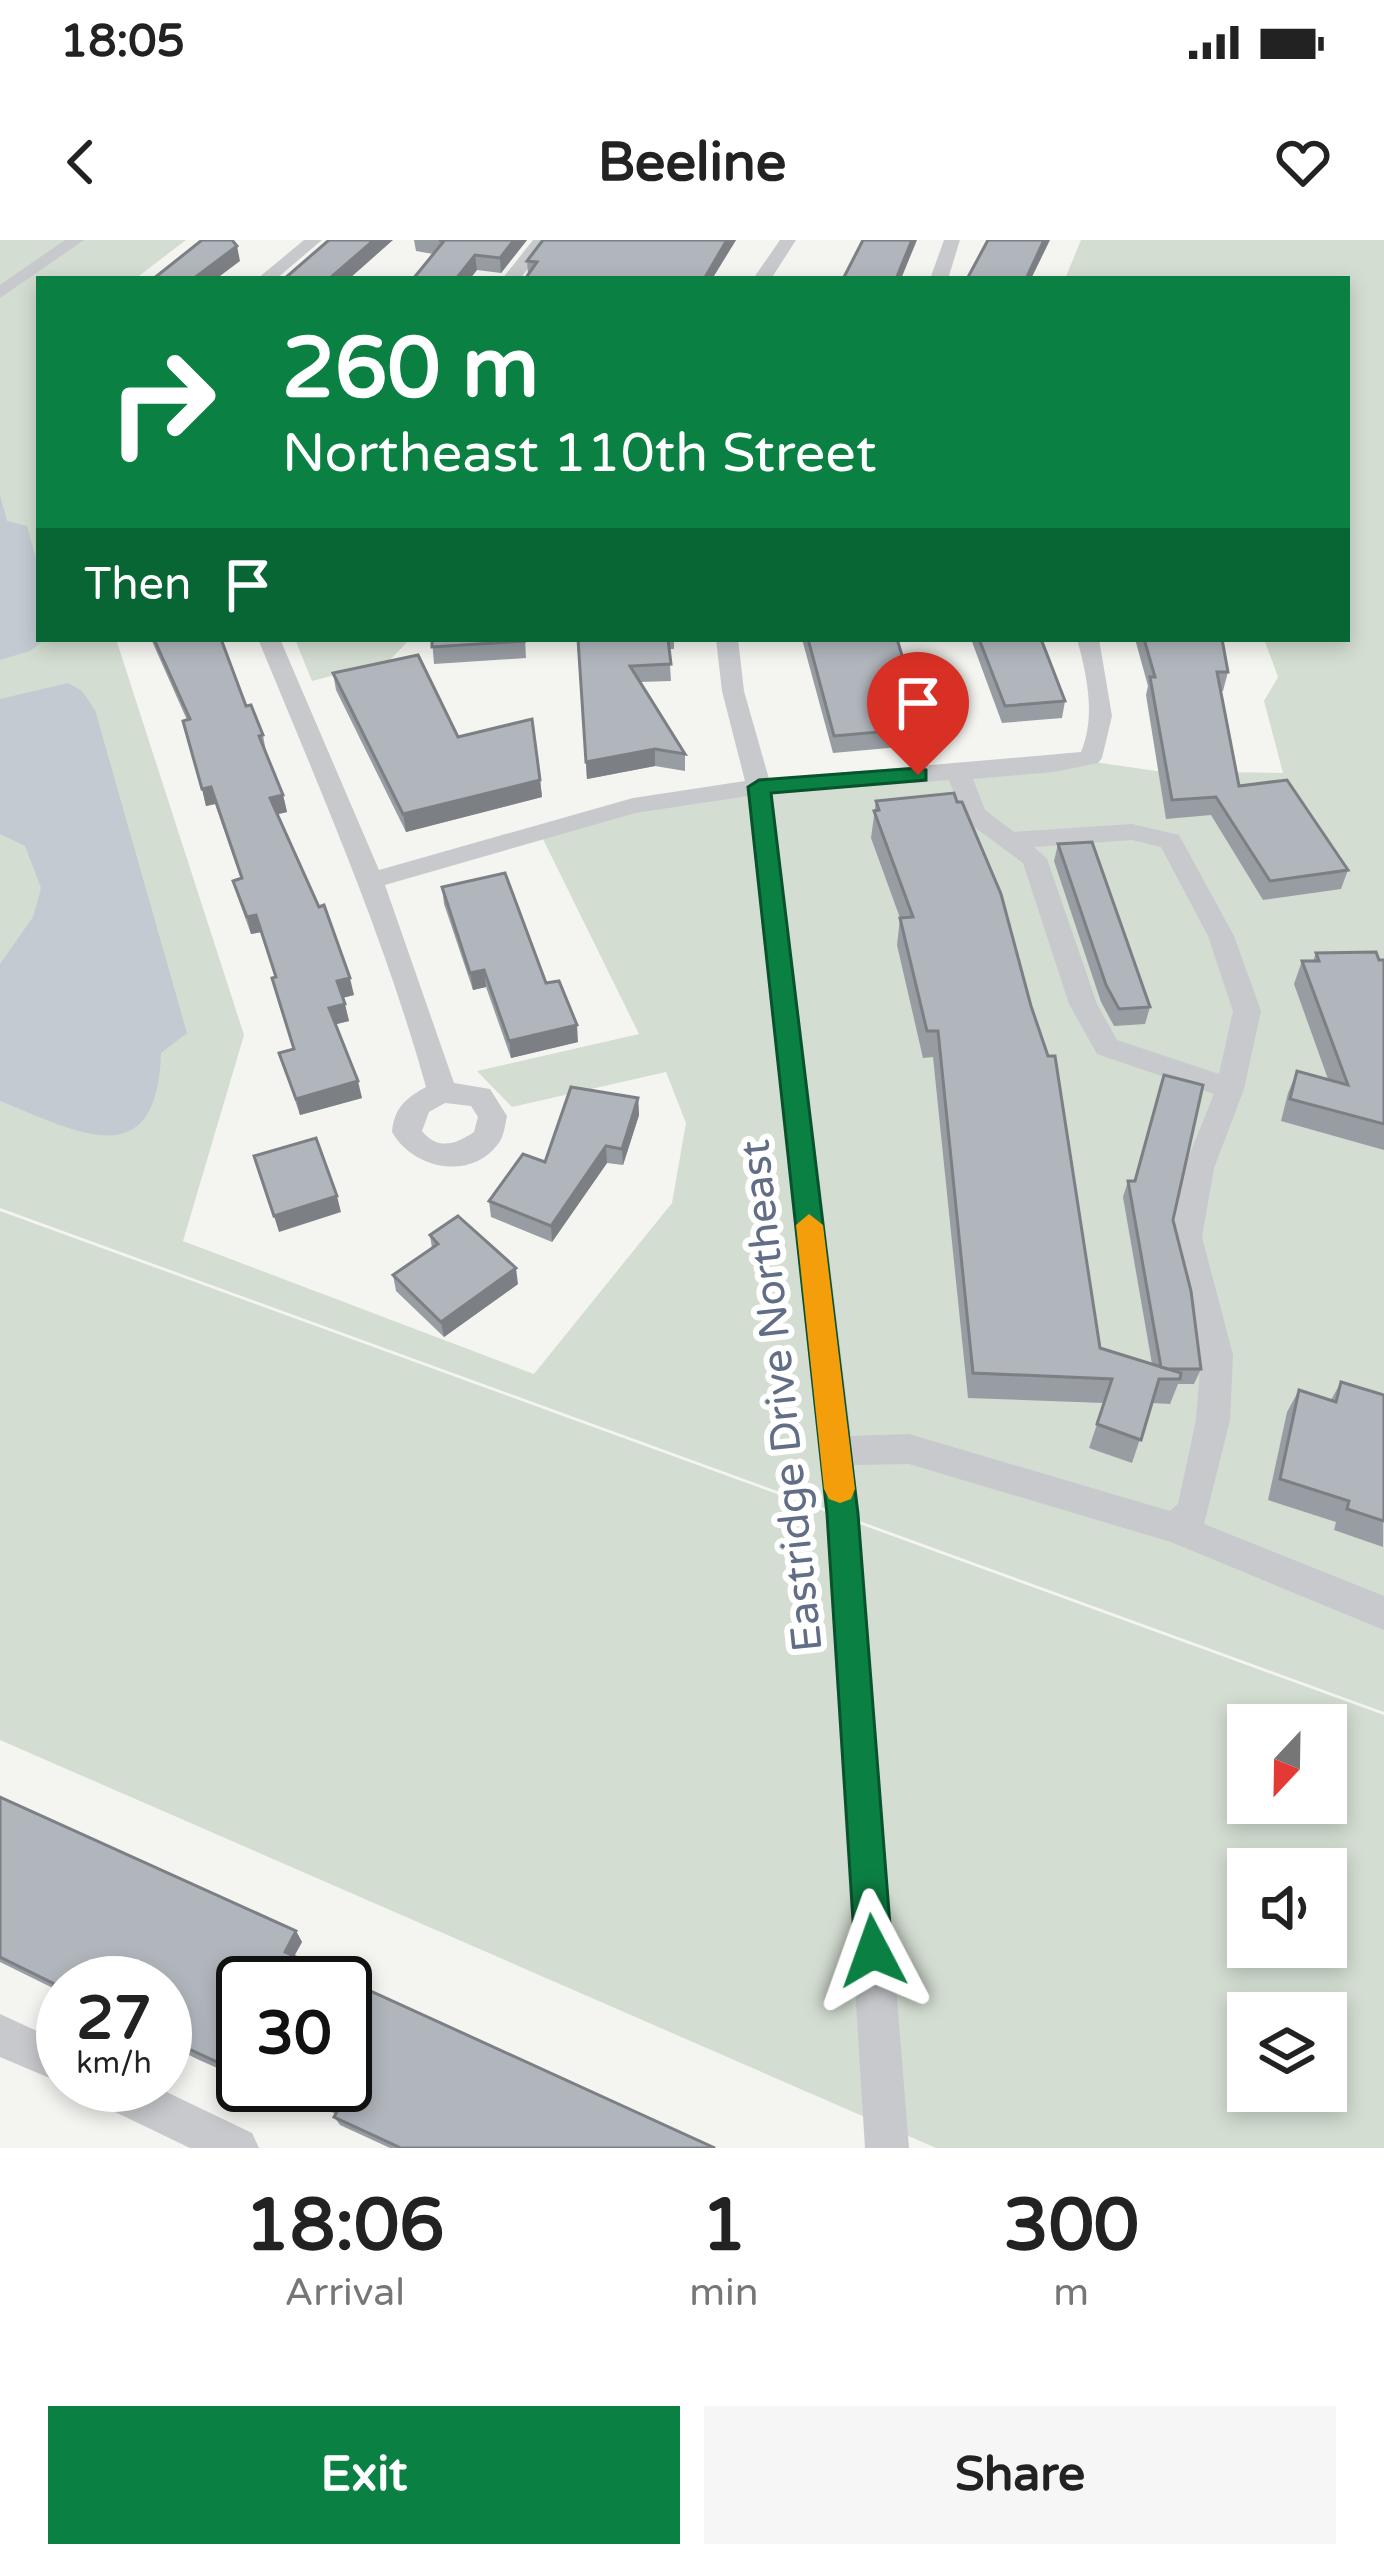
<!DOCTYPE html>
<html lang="en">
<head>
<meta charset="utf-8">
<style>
  body { margin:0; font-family:"Varela Round",sans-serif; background:#f6f6f6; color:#222; height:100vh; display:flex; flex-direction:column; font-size:45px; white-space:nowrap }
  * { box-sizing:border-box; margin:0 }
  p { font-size:39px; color:#767676 }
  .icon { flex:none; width:66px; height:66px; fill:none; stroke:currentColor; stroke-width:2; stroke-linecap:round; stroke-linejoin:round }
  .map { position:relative; height:1908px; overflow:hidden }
  .panel { display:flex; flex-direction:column; background:#fff; flex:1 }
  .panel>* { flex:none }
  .guide { position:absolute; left:36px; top:36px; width:1314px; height:366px; border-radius:0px; box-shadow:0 6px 18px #0003; background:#0b8043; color:#fff; overflow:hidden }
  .needle { width:78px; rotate:202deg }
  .buttons { position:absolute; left:1227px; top:1464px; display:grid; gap:24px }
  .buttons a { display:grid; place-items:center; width:120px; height:120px; border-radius:0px; background:#fff; box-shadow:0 6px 18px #0003; font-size:60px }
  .speed { position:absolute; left:36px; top:1716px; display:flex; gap:24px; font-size:60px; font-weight:700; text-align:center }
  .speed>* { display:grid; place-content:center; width:156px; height:156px; border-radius:50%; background:#fff; box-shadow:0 6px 18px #0003; line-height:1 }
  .speed small { font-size:30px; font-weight:400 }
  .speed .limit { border:6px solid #111; border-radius:18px; background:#fff; color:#111 }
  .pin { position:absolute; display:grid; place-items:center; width:102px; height:102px; color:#fff; margin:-123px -51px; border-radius:50% 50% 50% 0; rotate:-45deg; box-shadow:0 0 12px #0007 }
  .pin .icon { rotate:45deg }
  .me { position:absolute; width:132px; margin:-66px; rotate:356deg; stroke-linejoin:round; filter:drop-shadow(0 0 9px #0008) }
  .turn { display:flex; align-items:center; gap:42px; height:252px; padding:0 48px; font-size:54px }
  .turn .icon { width:156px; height:156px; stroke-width:2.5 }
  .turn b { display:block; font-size:84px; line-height:102px }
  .then { display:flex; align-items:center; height:114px; padding:0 48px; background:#0003; gap:24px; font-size:45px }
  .eta { display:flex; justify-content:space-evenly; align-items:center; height:204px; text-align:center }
  .eta b { font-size:72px; font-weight:700; line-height:84px }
  .cta { display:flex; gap:24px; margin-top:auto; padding:24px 48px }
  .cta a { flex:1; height:138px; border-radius:0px; background:#0b8043; color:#fff; font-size:48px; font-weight:700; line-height:138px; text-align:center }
  .cta a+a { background:#f6f6f6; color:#222 }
  .status { display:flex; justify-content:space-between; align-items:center; height:84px; padding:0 60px; background:#fff; direction:ltr }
  .status svg { height:33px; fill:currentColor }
  header { display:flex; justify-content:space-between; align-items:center; height:156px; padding:0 48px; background:#fff; font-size:54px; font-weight:700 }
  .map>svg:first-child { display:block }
</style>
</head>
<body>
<div class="status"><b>18:05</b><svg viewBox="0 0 49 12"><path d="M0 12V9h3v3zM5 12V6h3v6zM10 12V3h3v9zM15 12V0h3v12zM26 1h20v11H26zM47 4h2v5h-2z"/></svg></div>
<header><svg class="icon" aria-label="back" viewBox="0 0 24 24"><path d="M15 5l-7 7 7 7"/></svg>Beeline<svg class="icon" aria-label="heart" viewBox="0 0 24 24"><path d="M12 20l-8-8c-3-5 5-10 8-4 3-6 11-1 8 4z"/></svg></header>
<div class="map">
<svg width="1384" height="1908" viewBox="0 0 1384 1908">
  <rect width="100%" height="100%" fill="#f4f5f0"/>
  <g fill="#d3ddd1" fill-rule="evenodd">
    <path d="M 0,0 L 186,0 L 135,39 L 39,39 L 39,399 L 116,399 L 244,795 L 183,1001 L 534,1134 L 672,963 L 686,883 L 666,832 L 512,867 L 477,831 L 639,794 L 539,591 L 633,566 L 1081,520 L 1156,531 L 1283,533 L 1264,461 L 1278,437 L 1264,399 L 1347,399 L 1347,39 L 1065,39 L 1081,0 L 1384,0 L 1384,1472 L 0,968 Z"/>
    <path d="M 295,399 L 410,399 L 389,421 L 312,441 Z"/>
    <path d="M 0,971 L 1384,1475 L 1384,1908 L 936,1908 L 0,1500 ZM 1248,1485 L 1326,1485 L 1326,1563 L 1248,1563 ZM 1248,1629 L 1326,1629 L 1326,1707 L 1248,1707 ZM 1248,1773 L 1326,1773 L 1326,1851 L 1248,1851 Z"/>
  </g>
  <g fill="#c3cbd2">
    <path d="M 0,255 L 7,281 L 27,286 L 39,329 L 39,399 L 46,399 L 30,411 L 0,420 Z"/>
    <path d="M 68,443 L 82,451 L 95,470 L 187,793 L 161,813 C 157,939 76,891 0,861 L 0,724 L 33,677 L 41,648 L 25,606 L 0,594 L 0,459 Z"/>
  </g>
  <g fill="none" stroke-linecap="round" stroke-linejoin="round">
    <g fill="#c7c9cd" fill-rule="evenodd">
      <path d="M 65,0 L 84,0 L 0,58 L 0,45 Z"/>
      <path d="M 304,0 L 322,0 L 276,39 L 257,39 Z"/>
      <path d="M 533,0 L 550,0 L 520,39 L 502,39 Z"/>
      <path d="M 780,0 L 796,0 L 771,39 L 753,39 Z"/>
      <path d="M 944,0 L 960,0 L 948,39 L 930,39 Z"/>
      <path d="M 258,399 L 280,399 L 379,630 L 633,558 L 745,541 L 722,451 L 716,399 L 738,399 L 744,451 L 769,539 L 1081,512 C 1096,476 1087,436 1077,399 L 1099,399 L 1112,476 L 1102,518 L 1098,523 L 1054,532 L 973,539 L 985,570 L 1014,592 L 1132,584 L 1179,595 L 1234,696 L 1261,771 L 1244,849 L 1214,928 L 1202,997 L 1233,1115 L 1230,1180 L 1204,1284 L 1384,1356 L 1384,1390 L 1171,1302 L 909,1224 L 854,1225 L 909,1908 L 865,1908 L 826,1274 L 748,556 L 635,573 L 385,645 L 454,843 L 490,849 L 507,876 C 505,885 504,897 498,904 C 470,942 412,928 392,892 C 394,868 406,858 426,847 C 383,693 319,547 258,399 ZM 949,540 L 965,580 L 1023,623 L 1069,764 L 1097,814 L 1214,854 L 1184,928 L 1172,997 L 1201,1115 L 1196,1180 L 1178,1264 L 1170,1271 L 909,1194 L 851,1196 L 772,554 ZM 1132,600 L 1161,607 L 1208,696 L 1233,771 L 1219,834 L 1117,800 L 1097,764 L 1047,619 L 1034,607 ZM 445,863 L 471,866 L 478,877 L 474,892 C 456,904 438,911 422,891 L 429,872 Z"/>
      <path d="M 0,1774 L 63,1803 L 66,1845 L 0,1817 Z"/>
      <path d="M 84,1845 L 152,1845 L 252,1893 L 259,1908 L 190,1908 L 90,1860 Z"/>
    </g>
  </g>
  <g fill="#989da3">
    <path d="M 414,0 L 527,0 L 501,33 L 477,30 L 433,14 L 416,11 Z"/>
    <path d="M 543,0 L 736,0 L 712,39 L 525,39 L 528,35 L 527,21 Z"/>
    <path d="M 151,399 L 221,399 L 246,466 L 263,495 L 266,512 L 283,555 L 287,572 L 278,574 L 354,755 L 343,758 L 349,781 L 336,784 L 362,858 L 300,875 L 279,813 L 293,809 L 276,755 L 275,737 L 261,692 L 251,694 L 238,658 L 233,641 L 241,639 L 215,564 L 206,566 L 187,480 Z"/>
    <path d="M 432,399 L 525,399 L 526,418 L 434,424 Z"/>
    <path d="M 577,399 L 674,399 L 674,409 L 669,409 L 671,441 L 640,442 L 685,514 L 685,531 L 655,526 L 587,539 Z"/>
    <path d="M 802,399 L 897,399 L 924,488 L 922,505 L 833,513 Z"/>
    <path d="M 971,399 L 1041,399 L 1065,461 L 1062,478 L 1002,483 Z"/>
    <path d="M 1135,399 L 1222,399 L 1228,432 L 1223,451 L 1221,451 L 1239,546 L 1348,630 L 1341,649 L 1263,660 L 1211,575 L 1166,579 L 1146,455 L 1148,446 Z"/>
    <path d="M 333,433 L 540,540 L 542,557 L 406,592 L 336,450 Z"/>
    <path d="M 876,561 L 1100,1108 L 1152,1124 L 1123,957 L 1128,941 L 1173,980 L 1201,1129 L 1194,1144 L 1178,1144 L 1170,1164 L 1152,1163 L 1132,1223 L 1089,1208 L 1104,1163 L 968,1158 L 933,817 L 923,818 L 897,705 L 900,678 L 871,598 Z"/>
    <path d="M 1058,604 L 1150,767 L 1145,784 L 1114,786 L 1101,762 L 1054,621 Z"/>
    <path d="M 442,647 L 546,743 L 578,802 L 511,818 L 486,747 L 473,750 L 444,664 Z"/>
    <path d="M 1316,713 L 1384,720 L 1384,910 L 1281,881 L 1288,853 L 1297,831 L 1328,839 L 1294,744 L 1302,721 L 1313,721 Z"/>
    <path d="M 638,858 L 639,875 L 623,925 L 607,923 L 552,1002 L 491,977 L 489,961 Z"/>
    <path d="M 430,995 L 518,1044 L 444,1097 L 396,1051 L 393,1035 L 432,1008 Z"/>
    <path d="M 1341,1142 L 1384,1155 L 1383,1307 L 1334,1290 L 1336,1282 L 1268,1260 L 1287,1172 L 1299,1150 L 1331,1160 Z"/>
    <path d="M 0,1557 L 296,1691 L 302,1702 L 294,1716 L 715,1908 L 390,1908 L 340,1885 L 334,1877 L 336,1874 L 272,1845 L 345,1845 L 243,1743 L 243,1832 L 236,1829 L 233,1835 L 197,1819 L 165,1803 L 165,1743 L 63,1743 L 63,1753 L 0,1722 Z"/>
  </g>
  <g fill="#7c7f84">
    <path d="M 374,0 L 393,0 L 349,39 L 329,39 Z"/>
    <path d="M 514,0 L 527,0 L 501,33 L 500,18 Z"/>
    <path d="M 727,0 L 736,0 L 712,39 L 704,39 Z"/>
    <path d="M 912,0 L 917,0 L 901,39 L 896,39 Z"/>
    <path d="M 1044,0 L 1050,0 L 1031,39 L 1026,39 Z"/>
    <path d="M 237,6 L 240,21 L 216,39 L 193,39 Z"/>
    <path d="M 475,15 L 477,30 L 470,39 L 456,39 Z"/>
    <path d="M 655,509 L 655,526 L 587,539 L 586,522 Z"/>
    <path d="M 540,540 L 542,557 L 406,592 L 403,574 Z"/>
    <path d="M 211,547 L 215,564 L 206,566 L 202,549 Z"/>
    <path d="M 283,555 L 287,572 L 274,575 L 270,558 Z"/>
    <path d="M 256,675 L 261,692 L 251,694 L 247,677 Z"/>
    <path d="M 484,730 L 486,747 L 473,750 L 470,733 Z"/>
    <path d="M 350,738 L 354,755 L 341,758 L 337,741 Z"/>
    <path d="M 345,764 L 349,781 L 333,785 L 329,768 Z"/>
    <path d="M 577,785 L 578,802 L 511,818 L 509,801 Z"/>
    <path d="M 358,841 L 362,858 L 300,875 L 296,859 Z"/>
    <path d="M 638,858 L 639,875 L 623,925 L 622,909 Z"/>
    <path d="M 606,906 L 607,923 L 552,1002 L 551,986 Z"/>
    <path d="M 337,956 L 341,972 L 279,992 L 274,976 Z"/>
    <path d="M 516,1028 L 518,1044 L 444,1097 L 441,1082 Z"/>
    <path d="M 296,1691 L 302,1702 L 291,1722 L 285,1712 Z"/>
    <path d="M 229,1820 L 236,1829 L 233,1835 L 226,1826 Z"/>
  </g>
  <g fill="#b1b6bd" stroke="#7c7f84" stroke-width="3">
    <path d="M 202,0 L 232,0 L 237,6 L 193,39 L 153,39 Z"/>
    <path d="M 329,0 L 374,0 L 329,39 L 284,39 Z"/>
    <path d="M 439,0 L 514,0 L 500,18 L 475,15 L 456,39 L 413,39 L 444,1 Z"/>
    <path d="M 543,0 L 727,0 L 704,39 L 525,39 L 537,22 L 527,21 Z"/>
    <path d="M 863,0 L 912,0 L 896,39 L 843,39 Z"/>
    <path d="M 988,0 L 1044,0 L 1026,39 L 967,39 Z"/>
    <path d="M 154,399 L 221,399 L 246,466 L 251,465 L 263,495 L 259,496 L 283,555 L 270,558 L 319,667 L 324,665 L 350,738 L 337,741 L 345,764 L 329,768 L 358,841 L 296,859 L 279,813 L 294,809 L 272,738 L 276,737 L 256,675 L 247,677 L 233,641 L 242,638 L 211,547 L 202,549 L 183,481 L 190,479 Z"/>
    <path d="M 432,399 L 525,399 L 525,401 L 432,407 Z"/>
    <path d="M 578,399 L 668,399 L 671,424 L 630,426 L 685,514 L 655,509 L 586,522 Z"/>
    <path d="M 808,399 L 897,399 L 924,488 L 834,496 Z"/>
    <path d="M 979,399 L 1041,399 L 1065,461 L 1005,466 Z"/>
    <path d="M 1144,399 L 1222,399 L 1228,432 L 1217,432 L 1239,546 L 1287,540 L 1348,630 L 1270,641 L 1216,557 L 1172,560 L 1150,437 L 1155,437 Z"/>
    <path d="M 418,415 L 458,497 L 532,479 L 540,540 L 403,574 L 333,433 Z"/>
    <path d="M 954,553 L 957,562 L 962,562 L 1001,654 L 1031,766 L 1048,816 L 1055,816 L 1100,1108 L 1181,1133 L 1180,1139 L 1159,1139 L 1141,1200 L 1097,1184 L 1112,1139 L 973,1133 L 938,791 L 927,791 L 900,678 L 913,677 L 874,571 L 879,570 L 876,561 Z"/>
    <path d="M 1092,602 L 1150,767 L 1119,769 L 1106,745 L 1058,604 Z"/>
    <path d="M 505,633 L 546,743 L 559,741 L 577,785 L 509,801 L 484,730 L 470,733 L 442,647 Z"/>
    <path d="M 1376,712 L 1379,720 L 1384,720 L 1384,884 L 1290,859 L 1297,831 L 1348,845 L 1302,721 L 1319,721 L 1316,713 Z"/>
    <path d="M 1164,835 L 1203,845 L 1173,980 L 1191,1051 L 1201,1129 L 1168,1129 L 1161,1127 L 1128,941 L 1135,941 Z"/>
    <path d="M 571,847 L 638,858 L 622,909 L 606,906 L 551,986 L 489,961 L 523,914 L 545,922 Z"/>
    <path d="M 316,898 L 337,956 L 274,976 L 254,916 Z"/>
    <path d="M 458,976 L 516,1028 L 441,1082 L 393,1035 L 438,1004 L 430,995 Z"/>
    <path d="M 1341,1142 L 1384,1155 L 1384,1281 L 1347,1269 L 1349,1261 L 1280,1239 L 1299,1150 L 1336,1162 Z"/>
    <path d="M 0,1557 L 296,1691 L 285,1712 L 715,1908 L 401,1908 L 334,1877 L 338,1870 L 283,1845 L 345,1845 L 345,1743 L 243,1743 L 243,1827 L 229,1820 L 226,1826 L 165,1798 L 165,1743 L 63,1743 L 63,1748 L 0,1717 Z"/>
  </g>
  <path fill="#0b8043" stroke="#07532c" stroke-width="3" d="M 918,528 L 926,530 L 926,540 L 771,553 L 858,1274 L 892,1711 L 886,1724 L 873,1729 L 860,1724 L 855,1711 L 827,1274 L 748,547 L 759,540 Z"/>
  <path fill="#f59e0b" d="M 809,974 L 823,985 L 855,1249 L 851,1259 L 840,1263 L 829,1259 L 824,1249 L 796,985 Z"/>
  <g text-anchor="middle" stroke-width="12" stroke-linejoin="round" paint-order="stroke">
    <g font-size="42" fill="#616e85" stroke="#fff">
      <text transform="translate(780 1156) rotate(-96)" y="15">Eastridge Drive Northeast</text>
    </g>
  </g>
</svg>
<div class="buttons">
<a><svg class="needle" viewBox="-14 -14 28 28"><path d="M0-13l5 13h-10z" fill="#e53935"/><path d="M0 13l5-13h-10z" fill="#767676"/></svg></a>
<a><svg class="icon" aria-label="sound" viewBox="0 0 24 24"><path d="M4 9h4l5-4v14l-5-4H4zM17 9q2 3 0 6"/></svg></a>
<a><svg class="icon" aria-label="layers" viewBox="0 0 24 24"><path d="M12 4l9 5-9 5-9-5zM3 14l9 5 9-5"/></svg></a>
</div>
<div class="speed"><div>27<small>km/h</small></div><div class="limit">30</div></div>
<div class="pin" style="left:918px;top:535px;background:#d93025"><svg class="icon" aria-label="arrive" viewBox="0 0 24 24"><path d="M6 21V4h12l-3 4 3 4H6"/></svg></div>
<svg class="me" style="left:873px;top:1711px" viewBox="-20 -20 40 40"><path d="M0-17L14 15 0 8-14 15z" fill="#0b8043" stroke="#fff" stroke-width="4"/></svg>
<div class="guide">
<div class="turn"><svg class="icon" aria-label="right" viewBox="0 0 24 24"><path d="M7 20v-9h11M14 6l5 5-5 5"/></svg><div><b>260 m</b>Northeast 110th Street</div></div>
<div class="then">Then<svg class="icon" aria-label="arrive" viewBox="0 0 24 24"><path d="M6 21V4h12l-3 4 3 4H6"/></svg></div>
</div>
</div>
<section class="panel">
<div class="eta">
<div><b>18:06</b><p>Arrival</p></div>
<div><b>1</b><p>min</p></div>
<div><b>300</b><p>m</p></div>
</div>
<div class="cta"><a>Exit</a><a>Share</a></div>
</section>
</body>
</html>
